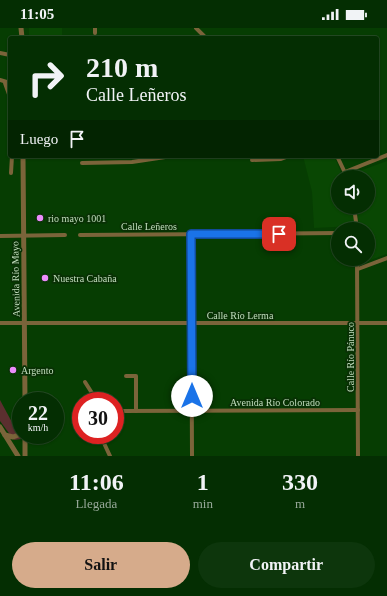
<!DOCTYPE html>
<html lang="es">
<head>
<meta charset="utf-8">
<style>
  body { margin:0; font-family:Georgia,serif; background:#0d360c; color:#f1f3f6; height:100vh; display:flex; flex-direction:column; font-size:15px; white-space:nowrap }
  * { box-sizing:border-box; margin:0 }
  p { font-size:13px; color:#97a899 }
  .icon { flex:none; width:22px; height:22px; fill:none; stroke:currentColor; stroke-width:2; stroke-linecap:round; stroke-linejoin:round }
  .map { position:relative; height:428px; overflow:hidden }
  .panel { display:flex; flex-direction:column; background:#042e02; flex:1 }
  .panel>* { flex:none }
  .banner { position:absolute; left:8px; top:8px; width:371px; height:122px; border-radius:4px; box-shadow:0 1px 3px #0004,0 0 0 1px #254a24; background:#042e02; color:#f1f3f6; overflow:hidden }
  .buttons { position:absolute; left:331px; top:142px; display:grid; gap:8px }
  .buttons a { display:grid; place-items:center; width:44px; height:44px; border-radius:50%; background:#042e02; box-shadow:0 1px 3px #0004,0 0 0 1px #254a24; font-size:20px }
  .speed { position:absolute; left:12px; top:364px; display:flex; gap:8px; font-size:20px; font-weight:700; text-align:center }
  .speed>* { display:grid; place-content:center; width:52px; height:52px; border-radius:50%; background:#042e02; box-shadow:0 1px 3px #0004,0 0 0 1px #254a24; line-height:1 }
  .speed small { font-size:10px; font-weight:400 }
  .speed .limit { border:6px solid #d22; background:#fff; color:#111 }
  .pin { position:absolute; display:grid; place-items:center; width:34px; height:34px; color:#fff; margin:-17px; border-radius:8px; box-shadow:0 2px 6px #0006 }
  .me { position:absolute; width:44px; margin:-22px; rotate:0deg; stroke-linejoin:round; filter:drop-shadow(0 0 3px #0008) }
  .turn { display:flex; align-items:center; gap:14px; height:84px; padding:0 12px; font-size:18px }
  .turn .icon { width:52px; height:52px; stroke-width:2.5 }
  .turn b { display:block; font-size:28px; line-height:34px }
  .then { display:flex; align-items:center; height:38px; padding:0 12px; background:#0003; gap:8px; font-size:15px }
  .eta { display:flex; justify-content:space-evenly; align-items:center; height:68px; text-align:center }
  .eta b { font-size:24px; font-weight:700; line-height:28px }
  .button { display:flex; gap:8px; margin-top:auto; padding:8px 12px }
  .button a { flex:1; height:46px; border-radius:24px; background:#d6ab8b; color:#111; font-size:16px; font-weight:700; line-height:46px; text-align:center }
  .button a+a { background:#0d360c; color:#f1f3f6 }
  .status { display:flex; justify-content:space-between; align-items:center; height:28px; padding:0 20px; background:#042e02; direction:ltr }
  .status svg { height:11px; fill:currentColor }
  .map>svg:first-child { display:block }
</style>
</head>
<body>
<div class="status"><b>11:05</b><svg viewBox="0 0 49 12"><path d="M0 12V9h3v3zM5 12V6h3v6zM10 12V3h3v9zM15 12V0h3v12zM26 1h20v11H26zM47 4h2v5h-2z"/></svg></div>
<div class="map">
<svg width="387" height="428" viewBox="0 0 387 428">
  <rect width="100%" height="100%" fill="#063d02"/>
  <g fill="#094703">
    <rect x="29" y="0" width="33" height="10"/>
    <path d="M 303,128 L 334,128 L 343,149 L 338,149 L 338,179 L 352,179 L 355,198 L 314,200 L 312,164 Z"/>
    <path d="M 387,133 L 387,226 L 365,234 L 365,231 L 368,231 L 368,201 L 360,201 L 356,179 L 368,179 L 368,149 L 352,149 L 351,146 Z"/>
  </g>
  <path fill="#5b2f2f" d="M 0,372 L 21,411 L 14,412 L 0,393 Z"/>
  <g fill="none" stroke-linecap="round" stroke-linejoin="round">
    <g stroke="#7b643a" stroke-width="4">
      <path d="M 95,0 L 95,5"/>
      <path d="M 196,0 L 206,10"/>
      <path d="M 0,25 L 10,27"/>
      <path d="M 0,52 L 10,55"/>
      <path d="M 5,55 L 10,69"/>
      <path d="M 337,128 L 347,149"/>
      <path d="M 252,132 L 281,131 L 289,128"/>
      <path d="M 82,135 L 132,134 L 172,128"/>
      <path d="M 345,144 L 387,127"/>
      <path d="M 11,145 L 12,128"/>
      <path d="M 354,179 L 357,201"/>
      <path d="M 191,206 L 192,428"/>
      <path d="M 80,207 L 338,205"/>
      <path d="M 0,208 L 65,207"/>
      <path d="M 357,231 L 358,428"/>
      <path d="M 358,241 L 387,230"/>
      <path d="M 0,295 L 387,295"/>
      <path d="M 126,348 L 136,348 L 136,383"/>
      <path d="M 85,354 L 97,373"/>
      <path d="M 115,385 L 121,383 L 358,382"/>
      <path d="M 103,407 L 103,413 L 110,428"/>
    </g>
    <g stroke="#7b643a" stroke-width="5">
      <path d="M 21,0 L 22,10"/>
      <path d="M 23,128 L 25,373"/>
      <path d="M 0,399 L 18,428"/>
      <path d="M 5,407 L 13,409 L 21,406"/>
      <path d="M 25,407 L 25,428"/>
    </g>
  </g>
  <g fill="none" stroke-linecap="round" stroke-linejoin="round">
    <defs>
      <path id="route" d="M 192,368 L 191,206 L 279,206"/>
    </defs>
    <use href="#route" stroke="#114b97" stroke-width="10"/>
    <use href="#route" stroke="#1a73e8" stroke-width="7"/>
  </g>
  <g fill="#eb8dfb" stroke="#093005" stroke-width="1.5">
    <circle cx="40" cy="190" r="4"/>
    <circle cx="45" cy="250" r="4"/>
    <circle cx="13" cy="342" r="4"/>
  </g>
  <g text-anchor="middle" stroke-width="3.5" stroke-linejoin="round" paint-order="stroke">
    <g font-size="10" fill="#c2ddbe" stroke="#093005" text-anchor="start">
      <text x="48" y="194">rio mayo 1001</text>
      <text x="53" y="254">Nuestra Cabaña</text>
      <text x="21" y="346">Argento</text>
    </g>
    <g font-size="10" fill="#c2ddbe" stroke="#093005">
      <text x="149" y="202">Calle Leñeros</text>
      <text transform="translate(15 251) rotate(-91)" y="4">Avenida Río Mayo</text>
      <text x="240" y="291">Calle Río Lerma</text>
      <text transform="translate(350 329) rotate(-90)" y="4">Calle Río Pánuco</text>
      <text x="275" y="378">Avenida Río Colorado</text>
    </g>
  </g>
</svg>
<div class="buttons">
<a><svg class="icon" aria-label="sound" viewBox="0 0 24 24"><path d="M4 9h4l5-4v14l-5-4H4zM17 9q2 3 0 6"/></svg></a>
<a><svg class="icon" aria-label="search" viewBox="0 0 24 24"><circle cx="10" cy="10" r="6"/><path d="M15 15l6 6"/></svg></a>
</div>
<div class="speed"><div>22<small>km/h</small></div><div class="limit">30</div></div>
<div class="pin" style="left:279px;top:206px;background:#d93025"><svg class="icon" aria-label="arrive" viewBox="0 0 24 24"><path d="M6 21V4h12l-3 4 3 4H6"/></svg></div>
<svg class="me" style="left:192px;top:368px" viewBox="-20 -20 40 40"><circle r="19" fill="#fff"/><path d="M0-13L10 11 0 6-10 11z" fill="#1a73e8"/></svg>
<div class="banner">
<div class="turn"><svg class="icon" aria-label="right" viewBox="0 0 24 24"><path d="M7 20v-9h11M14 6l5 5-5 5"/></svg><div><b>210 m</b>Calle Leñeros</div></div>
<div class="then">Luego<svg class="icon" aria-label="arrive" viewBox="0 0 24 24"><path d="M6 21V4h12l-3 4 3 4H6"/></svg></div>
</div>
</div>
<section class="panel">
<div class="eta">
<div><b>11:06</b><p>Llegada</p></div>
<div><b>1</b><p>min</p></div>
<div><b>330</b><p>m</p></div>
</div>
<div class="button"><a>Salir</a><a>Compartir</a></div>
</section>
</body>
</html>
